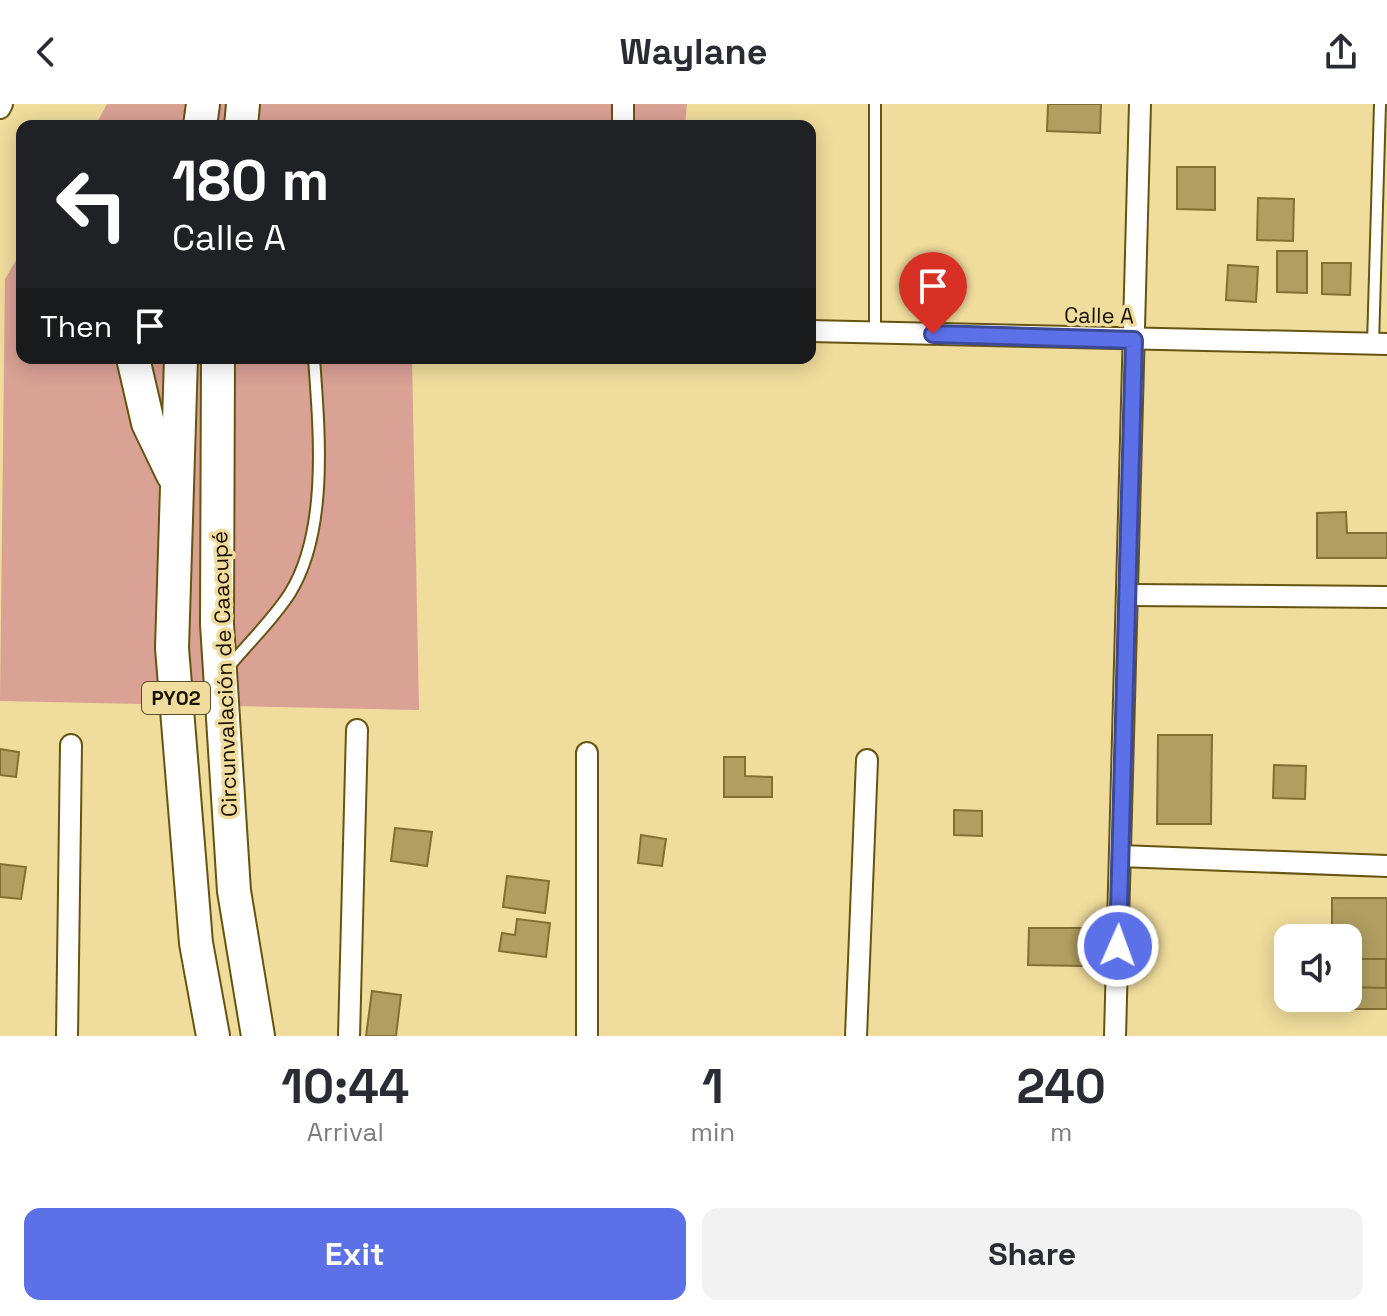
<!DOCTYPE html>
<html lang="en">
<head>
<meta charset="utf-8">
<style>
  body { margin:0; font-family:"Space Grotesk",sans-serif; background:#f2f2f3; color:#2b2b33; height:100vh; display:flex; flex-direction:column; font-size:30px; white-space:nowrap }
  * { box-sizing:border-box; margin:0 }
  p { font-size:26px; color:#7c7c81 }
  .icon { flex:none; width:44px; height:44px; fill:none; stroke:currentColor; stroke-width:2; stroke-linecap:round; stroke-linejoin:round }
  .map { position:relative; height:932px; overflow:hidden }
  .side { display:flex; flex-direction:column; background:#fff; flex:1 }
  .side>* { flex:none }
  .hud { position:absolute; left:16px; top:16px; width:800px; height:244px; border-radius:16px; box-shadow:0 4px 20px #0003; background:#202124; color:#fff; overflow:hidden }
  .tools { position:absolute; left:1274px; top:820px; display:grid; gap:16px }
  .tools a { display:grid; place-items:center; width:88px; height:88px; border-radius:16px; background:#fff; box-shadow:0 4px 20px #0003; font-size:40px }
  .pin { position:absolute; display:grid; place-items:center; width:68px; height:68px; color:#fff; margin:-82px -34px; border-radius:50% 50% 50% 0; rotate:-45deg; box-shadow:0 0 8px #0007 }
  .pin .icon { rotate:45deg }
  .me { position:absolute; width:88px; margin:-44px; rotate:2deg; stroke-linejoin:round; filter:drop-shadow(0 0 6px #0008) }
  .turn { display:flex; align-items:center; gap:28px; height:168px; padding:0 24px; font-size:36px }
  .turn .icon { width:104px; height:104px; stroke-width:2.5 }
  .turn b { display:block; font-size:56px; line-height:68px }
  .then { display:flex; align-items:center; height:76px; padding:0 24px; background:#0003; gap:16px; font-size:30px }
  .eta { display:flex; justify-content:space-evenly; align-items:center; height:136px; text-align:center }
  .eta b { font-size:48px; font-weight:600; line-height:56px }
  .button { display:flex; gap:16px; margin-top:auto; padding:16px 24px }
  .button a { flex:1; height:92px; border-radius:16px; background:#5c70e7; color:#fff; font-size:32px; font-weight:600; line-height:92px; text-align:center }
  .button a+a { background:#f2f2f3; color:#2b2b33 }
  header { display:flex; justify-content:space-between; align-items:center; height:104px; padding:0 24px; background:#fff; font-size:36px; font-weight:600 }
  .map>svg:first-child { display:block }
</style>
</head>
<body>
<header><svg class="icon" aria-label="back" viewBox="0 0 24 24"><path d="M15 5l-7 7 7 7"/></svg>Waylane<svg class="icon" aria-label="share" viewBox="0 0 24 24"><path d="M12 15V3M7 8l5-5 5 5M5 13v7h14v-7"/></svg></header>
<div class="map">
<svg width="1387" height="932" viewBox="0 0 1387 932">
  <rect width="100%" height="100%" fill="#f0dc9c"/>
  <g fill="#daa195">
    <path d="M 107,0 L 687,0 L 685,22 L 95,22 Z"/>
    <path d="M 22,146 L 22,254 L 412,254 L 419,606 L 0,597 L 5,175 Z"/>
  </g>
  <g fill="#b29e60" stroke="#826f31" stroke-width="2">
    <path d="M 1048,0 L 1101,0 L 1100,29 L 1047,27 Z"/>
    <path d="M 1177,63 L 1215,63 L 1215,106 L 1177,105 Z"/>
    <path d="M 1258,94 L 1294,95 L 1293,137 L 1257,136 Z"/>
    <path d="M 1277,147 L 1307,147 L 1307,189 L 1277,188 Z"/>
    <path d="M 1322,159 L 1351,159 L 1350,191 L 1322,190 Z"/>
    <path d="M 1228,161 L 1258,163 L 1256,198 L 1226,196 Z"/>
    <path d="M 1346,408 L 1347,429 L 1387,429 L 1387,454 L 1317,454 L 1317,409 Z"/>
    <path d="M 1158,631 L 1212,631 L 1211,720 L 1157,720 Z"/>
    <path d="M 0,645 L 19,648 L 16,673 L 0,671 Z"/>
    <path d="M 724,653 L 745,653 L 745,672 L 772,673 L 772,693 L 724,693 Z"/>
    <path d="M 1274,661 L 1306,662 L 1305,695 L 1273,694 Z"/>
    <path d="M 954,706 L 982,707 L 982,732 L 954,731 Z"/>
    <path d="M 395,724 L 432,728 L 427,762 L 391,757 Z"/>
    <path d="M 641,731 L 666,735 L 662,762 L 638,759 Z"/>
    <path d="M 0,760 L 26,763 L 21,795 L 0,793 Z"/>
    <path d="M 507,772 L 549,777 L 545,809 L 503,803 Z"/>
    <path d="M 1332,794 L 1387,794 L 1387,905 L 1332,905 L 1332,894 L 1348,894 L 1348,834 L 1332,834 Z"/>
    <path d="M 517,815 L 550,819 L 546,853 L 499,847 L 502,829 L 515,831 Z"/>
    <path d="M 1029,824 L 1084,824 L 1083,862 L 1028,861 Z"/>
    <path d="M 1348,855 L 1386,855 L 1386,884 L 1348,883 Z"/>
    <path d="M 372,887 L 401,891 L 396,932 L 366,932 Z"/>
  </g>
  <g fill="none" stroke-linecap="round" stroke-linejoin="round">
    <defs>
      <g id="service">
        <path d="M 875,0 L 875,229"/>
        <path d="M 1373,240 L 1380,0"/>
        <path d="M 227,565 C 247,540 273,516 290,489 C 329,426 319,325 314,254"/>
      </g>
      <g id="minor">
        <path d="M 0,4 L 2,0"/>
        <path d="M 623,22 L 623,0"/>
        <path d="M 810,227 L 1387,240"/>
        <path d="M 1127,491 L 1387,493"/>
        <path d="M 1120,752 L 1387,762"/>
        <path d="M 67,932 L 71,641"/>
        <path d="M 349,932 L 357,626"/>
        <path d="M 587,932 L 587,649"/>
        <path d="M 856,932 L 867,656"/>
        <path d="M 1115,932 L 1140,0"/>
      </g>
      <g id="trunk">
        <path d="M 200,22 L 203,0"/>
        <path d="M 241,22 L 243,0"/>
        <path d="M 133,254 L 148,319 L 173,371"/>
        <path d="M 181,254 L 172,544 L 196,839 L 213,932"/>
        <path d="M 218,254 L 217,520 L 234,787 L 258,932"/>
      </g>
    </defs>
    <use href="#service" stroke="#665411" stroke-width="14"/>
    <use href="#minor" stroke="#665411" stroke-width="24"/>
    <use href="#trunk" stroke="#665411" stroke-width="36"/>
    <use href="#service" stroke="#fff" stroke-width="10"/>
    <use href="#minor" stroke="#fff" stroke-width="20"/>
    <use href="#trunk" stroke="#fff" stroke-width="32"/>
  </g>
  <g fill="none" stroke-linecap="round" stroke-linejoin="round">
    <defs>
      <path id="route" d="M 933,230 L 1134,236 L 1118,842"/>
    </defs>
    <use href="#route" stroke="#3c4996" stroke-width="20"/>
    <use href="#route" stroke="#5c70e7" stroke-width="14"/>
  </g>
  <g text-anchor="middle" stroke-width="7" stroke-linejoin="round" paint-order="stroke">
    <rect fill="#f0dc9c" stroke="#5a4e2f" stroke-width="2" x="142" y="578" width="68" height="32" rx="6"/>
    <g font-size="20" font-weight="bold" fill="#191100">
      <text x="176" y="601">PY02</text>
    </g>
    <g font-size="22" fill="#191100" stroke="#f0dc9c">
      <text transform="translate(1099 211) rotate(1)" y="8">Calle A</text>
      <text transform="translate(224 570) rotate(-92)" y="8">Circunvalación de Caacupé</text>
    </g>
  </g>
</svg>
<div class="tools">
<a><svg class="icon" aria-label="sound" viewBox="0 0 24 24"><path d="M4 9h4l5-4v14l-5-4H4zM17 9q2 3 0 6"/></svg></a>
</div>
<div class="pin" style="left:933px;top:230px;background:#d93025"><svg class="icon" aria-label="arrive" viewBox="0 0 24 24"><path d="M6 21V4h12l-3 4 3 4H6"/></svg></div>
<svg class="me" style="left:1118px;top:842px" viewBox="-20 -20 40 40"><circle r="17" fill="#5c70e7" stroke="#fff" stroke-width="3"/><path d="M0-11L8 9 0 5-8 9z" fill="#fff"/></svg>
<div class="hud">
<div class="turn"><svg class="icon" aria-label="left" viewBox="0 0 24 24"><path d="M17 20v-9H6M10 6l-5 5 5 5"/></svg><div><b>180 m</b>Calle A</div></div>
<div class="then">Then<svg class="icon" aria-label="arrive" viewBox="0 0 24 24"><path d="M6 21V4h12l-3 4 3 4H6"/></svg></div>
</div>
</div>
<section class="side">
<div class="eta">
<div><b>10:44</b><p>Arrival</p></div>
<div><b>1</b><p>min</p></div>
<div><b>240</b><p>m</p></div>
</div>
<div class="button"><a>Exit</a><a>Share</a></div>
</section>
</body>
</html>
